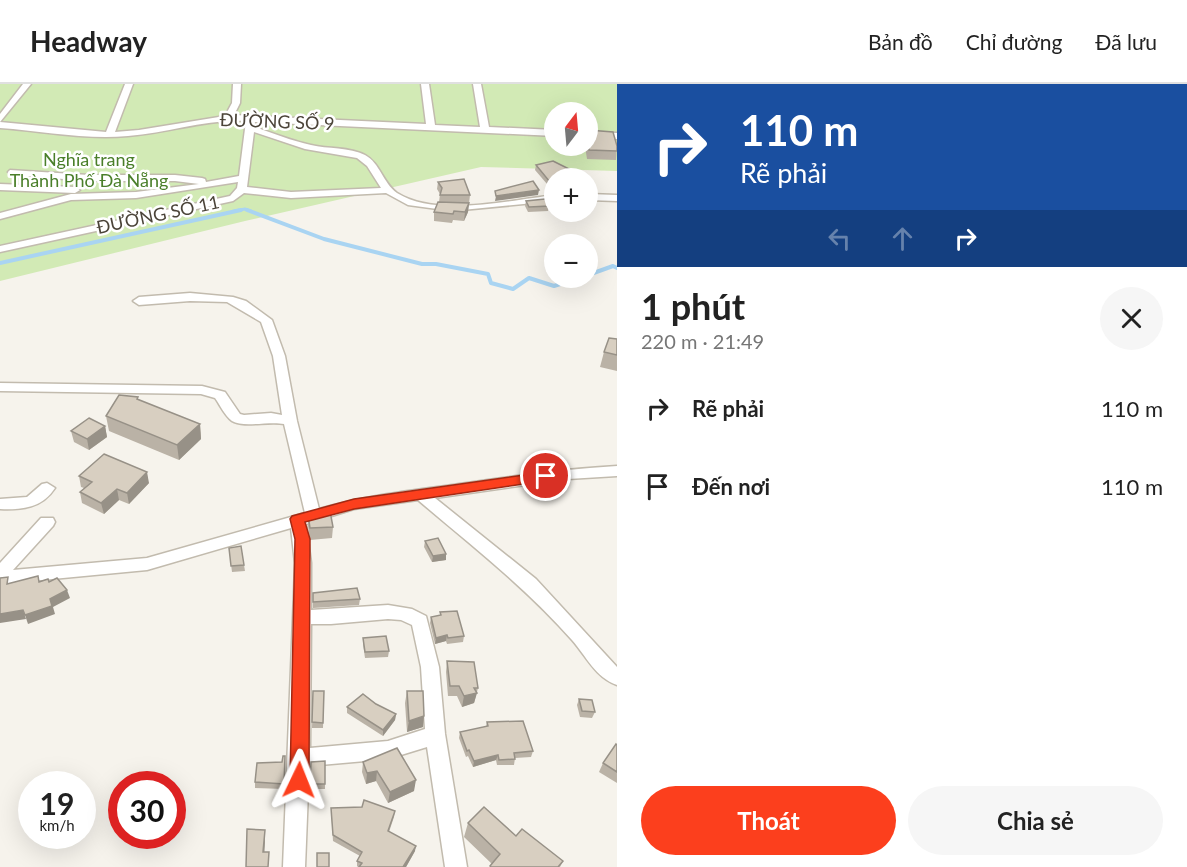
<!DOCTYPE html>
<html lang="vi">
<head>
<meta charset="utf-8">
<style>
  body { margin:0; font-family:Lato,sans-serif; background:#f6f6f6; color:#222; height:100vh; display:flex; flex-direction:column; font-size:22px; white-space:nowrap }
  * { box-sizing:border-box; margin:0 }
  p { font-size:20px; color:#767676 }
  .icon { flex:none; width:33px; height:33px; fill:none; stroke:currentColor; stroke-width:2; stroke-linecap:round; stroke-linejoin:round }
  .map { position:relative; flex:1; overflow:hidden }
  .side { display:flex; flex-direction:column; background:#fff; width:570px }
  .side>* { flex:none }
  .banner { background:#1a4fa0; color:#fff; overflow:hidden }
  .needle { width:39px; rotate:16deg }
  .fabs { position:absolute; left:544px; top:18px; display:grid; gap:12px }
  .fabs a { display:grid; place-items:center; width:54px; height:54px; border-radius:50%; background:#fff; box-shadow:0 6px 24px #0002; font-size:30px }
  .speed { position:absolute; left:18px; top:687px; display:flex; gap:12px; font-size:30px; font-weight:700; text-align:center }
  .speed>* { display:grid; place-content:center; width:78px; height:78px; border-radius:50%; background:#fff; box-shadow:0 6px 24px #0002; line-height:1 }
  .speed small { font-size:15px; font-weight:400 }
  .speed .limit { border:9px solid #d22; background:#fff; color:#111 }
  .pin { position:absolute; display:grid; place-items:center; width:51px; height:51px; color:#fff; margin:-26px; border:3px solid #fff; border-radius:50%; box-shadow:0 2px 6px #0007 }
  .me { position:absolute; width:66px; margin:-33px; rotate:2deg; stroke-linejoin:round; filter:drop-shadow(0 0 4px #0008) }
  .turn { display:flex; align-items:center; gap:21px; height:126px; padding:0 24px; font-size:27px }
  .turn .icon { width:78px; height:78px; stroke-width:2.5 }
  .turn b { display:block; font-size:42px; line-height:51px }
  .lanes { display:flex; align-items:center; height:57px; padding:0 24px; background:#0003; justify-content:center; gap:30px; direction:ltr }
  .lanes .off { opacity:.35 }
  .round { display:grid; place-items:center; flex:none; width:63px; height:63px; border-radius:32px; background:#f6f6f6 }
  .head { display:flex; align-items:center; justify-content:space-between; height:102px; padding:0 24px }
  h1 { font-size:36px; font-weight:700; line-height:45px }
  .button { display:flex; gap:12px; margin-top:auto; padding:12px 24px }
  .button a { flex:1; height:69px; border-radius:36px; background:#fc3f1d; color:#fff; font-size:24px; font-weight:700; line-height:69px; text-align:center }
  .button a+a { background:#f6f6f6; color:#222 }
  ul { padding:0; list-style:none }
  li { display:flex; align-items:center; gap:18px; height:78px; padding:0 24px }
  li div { flex:1 }
  li b { display:block; font-size:22px }
  li em { font-style:normal }
  header { display:flex; align-items:center; gap:36px; box-sizing:border-box; height:84px; padding:0 30px; background:#fff; border-bottom:2px solid #e0e0e0 }
  header strong { font-size:28px }
  nav { display:flex; gap:33px; margin-inline-start:auto; font-size:21px }
  main { display:flex; flex:1; min-height:0 }
  .map>svg:first-child { display:block }
</style>
</head>
<body>
<header>
<strong>Headway</strong>
<nav><a>Bản đồ</a><a>Chỉ đường</a><a>Đã lưu</a></nav>
</header>
<main>
<div class="map">
<svg width="617" height="783" viewBox="0 0 617 783">
  <rect width="100%" height="100%" fill="#f6f3ec"/>
  <path fill="#d2eab5" fill-rule="evenodd" d="M 0,0 L 617,0 L 617,87 L 481,83 L 245,137 L 0,197 ZM 555,28 L 588,28 L 588,62 L 555,62 Z"/>
  <g fill="none" stroke-linecap="round" stroke-linejoin="round">
    <path stroke="#a9d4f2" stroke-width="3" d="M 234,127 L 245,125 L 251,127"/>
    <g stroke="#a9d4f2" stroke-width="4">
      <path d="M 247,126 L 324,155 L 422,180 L 436,180 L 488,190 L 491,199 L 513,205 L 529,194 L 554,202 L 579,194"/>
      <path d="M 0,179 L 241,126"/>
      <path d="M 588,191 L 613,182 L 617,184"/>
    </g>
    <defs>
      <g id="minor">
        <path d="M 23,0 L 31,0 L 0,38 L 106,48 L 125,0 L 133,0 L 115,48 L 139,46 L 225,32 L 232,19 L 233,0 L 241,0 L 240,19 L 234,31 L 426,40 L 421,0 L 429,0 L 435,41 L 480,43 L 473,0 L 481,0 L 489,43 L 555,46 L 555,52 L 255,38 L 254,43 C 273,49 292,57 311,61 C 327,65 350,63 365,71 C 380,79 383,99 397,109 C 437,134 510,116 555,111 L 555,117 L 452,127 L 408,121 L 386,109 L 291,114 L 244,109 L 233,117 L 0,168 L 0,162 L 230,112 L 237,104 L 238,98 L 136,114 L 71,116 L 0,135 L 0,129 L 71,110 L 136,108 L 199,100 L 175,97 L 89,97 L 13,91 L 8,88 L 10,86 L 89,91 L 175,91 L 202,94 L 205,95 L 206,98 L 239,92 L 246,37 C 206,35 168,49 128,52 C 86,56 42,47 0,44 L 0,30 ZM 254,48 L 305,65 L 357,74 L 367,82 L 381,104 L 291,108 L 247,103 Z"/>
        <path d="M 588,48 L 617,49 L 617,55 L 588,54 Z"/>
        <path d="M 0,100 L 75,103 L 80,106 L 75,109 L 0,106 Z"/>
        <path d="M 588,110 L 617,111 L 617,117 L 588,116 Z"/>
        <path d="M 190,209 L 233,213 L 246,217 L 272,236 L 285,272 L 297,337 L 319,425 C 364,412 408,407 453,401 C 508,393 562,385 617,382 L 617,392 L 568,395 L 435,414 L 536,495 L 617,583 L 617,601 C 596,594 586,572 572,556 C 525,503 472,462 418,416 L 354,425 L 306,440 L 311,479 L 311,526 L 388,521 L 412,525 L 426,532 L 439,583 L 445,650 L 467,783 L 445,783 L 427,663 L 388,675 L 309,682 L 305,783 L 283,783 L 294,509 L 295,479 L 291,444 L 147,486 L 0,500 L 0,479 L 41,434 L 53,434 L 55,438 L 53,442 L 13,486 L 147,474 L 305,429 L 284,340 C 269,337 243,344 232,337 C 225,332 220,321 215,314 L 201,310 L 0,307 L 0,299 L 202,302 L 225,308 L 240,330 L 244,331 L 271,329 L 282,331 L 273,272 L 261,238 L 227,218 L 190,217 L 139,221 L 133,217 L 139,213 ZM 388,535 L 401,536 L 412,541 L 421,583 L 425,645 L 388,657 L 310,664 L 311,540 L 331,540 Z"/>
        <path d="M 47,399 L 55,404 C 42,424 22,426 0,425 L 0,415 L 27,413 L 42,400 Z"/>
      </g>
    </defs>
    <use href="#minor" stroke="#c2bbae" stroke-width="3"/>
    <use href="#minor" fill="#fff" fill-rule="evenodd"/>
  </g>
  <g fill="#bab2a6">
    <path d="M 585,62 L 617,62 L 616,76 L 587,75 Z"/>
    <path d="M 553,77 L 555,107 L 553,107 L 535,86 L 536,81 Z"/>
    <path d="M 438,98 L 470,111 L 468,128 L 464,137 L 453,136 L 452,139 L 434,137 L 434,128 L 439,118 L 440,110 L 437,105 Z"/>
    <path d="M 526,117 L 549,122 L 548,127 L 528,128 L 525,122 Z"/>
    <path d="M 617,255 L 617,287 L 600,283 L 604,268 Z"/>
    <path d="M 138,313 L 138,316 L 200,340 L 201,355 L 179,376 L 109,347 L 106,332 Z"/>
    <path d="M 105,342 L 107,353 L 89,366 L 74,358 L 71,347 Z"/>
    <path d="M 79,392 L 149,399 L 129,420 L 119,416 L 104,430 L 82,419 L 80,408 L 84,404 L 81,403 Z"/>
    <path d="M 308,430 L 333,443 L 332,454 L 310,456 L 308,442 Z"/>
    <path d="M 425,457 L 446,470 L 446,476 L 432,478 L 424,463 Z"/>
    <path d="M 229,464 L 244,481 L 245,487 L 232,488 Z"/>
    <path d="M 313,509 L 360,515 L 359,521 L 313,524 Z"/>
    <path d="M 440,528 L 464,552 L 463,558 L 447,560 L 446,557 L 435,560 L 430,539 L 431,533 L 440,531 Z"/>
    <path d="M 363,554 L 389,567 L 388,573 L 365,574 L 363,560 Z"/>
    <path d="M 447,577 L 478,604 L 474,619 L 462,623 L 457,612 L 448,612 L 446,588 Z"/>
    <path d="M 313,607 L 324,607 L 323,644 L 312,644 Z"/>
    <path d="M 407,607 L 423,643 L 407,648 L 405,619 Z"/>
    <path d="M 579,615 L 595,628 L 592,634 L 580,633 L 577,621 Z"/>
    <path d="M 376,620 L 396,630 L 395,636 L 383,652 L 347,629 L 347,623 Z"/>
    <path d="M 487,638 L 533,667 L 531,673 L 515,674 L 514,681 L 497,681 L 496,676 L 473,683 L 468,672 L 466,673 L 459,654 L 460,648 L 486,643 Z"/>
    <path d="M 617,661 L 617,699 L 599,688 L 603,679 Z"/>
    <path d="M 325,677 L 325,705 L 310,705 L 311,678 Z"/>
    <path d="M 285,678 L 284,705 L 255,704 L 255,698 Z"/>
    <path d="M 363,678 L 414,707 L 388,719 L 376,697 L 366,700 L 362,688 Z"/>
    <path d="M 331,724 L 395,727 L 394,733 L 389,748 L 415,767 L 406,783 L 358,783 L 357,782 L 357,777 L 360,772 L 333,757 Z"/>
    <path d="M 468,739 L 516,752 L 563,777 L 560,783 L 490,783 L 492,780 L 464,753 Z"/>
  </g>
  <g fill="#979187">
    <path d="M 539,106 L 538,111 L 495,117 L 496,112 Z"/>
    <path d="M 469,119 L 468,128 L 464,137 L 465,128 Z"/>
    <path d="M 200,340 L 201,355 L 179,376 L 177,361 Z"/>
    <path d="M 105,342 L 107,353 L 89,366 L 87,355 Z"/>
    <path d="M 147,388 L 149,399 L 129,420 L 127,409 Z"/>
    <path d="M 117,405 L 119,416 L 104,430 L 101,419 Z"/>
    <path d="M 446,470 L 446,476 L 432,478 L 433,472 Z"/>
    <path d="M 67,506 L 70,514 L 53,523 L 55,530 L 28,540 L 25,531 L 50,515 Z"/>
    <path d="M 23,526 L 26,535 L 0,539 L 0,530 Z"/>
    <path d="M 447,551 L 446,557 L 435,560 L 436,554 Z"/>
    <path d="M 477,609 L 474,619 L 462,623 L 464,612 Z"/>
    <path d="M 396,630 L 395,636 L 383,652 L 383,646 Z"/>
    <path d="M 424,632 L 423,643 L 407,648 L 409,637 Z"/>
    <path d="M 498,671 L 496,676 L 473,683 L 474,677 Z"/>
    <path d="M 377,687 L 376,697 L 366,700 L 367,689 Z"/>
    <path d="M 416,696 L 414,707 L 388,719 L 390,708 Z"/>
    <path d="M 265,746 L 265,756 L 264,778 L 263,768 Z"/>
    <path d="M 416,762 L 415,767 L 406,783 L 403,783 Z"/>
  </g>
  <g fill="#d8cfc1" stroke="#979187" stroke-width="1.5">
    <path d="M 588,46 L 613,48 L 617,62 L 617,67 L 589,66 Z"/>
    <path d="M 553,77 L 587,94 L 555,94 L 555,102 L 554,103 L 536,81 Z"/>
    <path d="M 464,95 L 470,111 L 440,111 L 442,104 L 438,98 Z"/>
    <path d="M 533,97 L 539,106 L 496,112 L 495,107 Z"/>
    <path d="M 545,115 L 549,122 L 529,123 L 526,117 Z"/>
    <path d="M 438,118 L 469,119 L 465,128 L 454,127 L 453,130 L 434,128 Z"/>
    <path d="M 609,254 L 617,255 L 617,271 L 604,268 Z"/>
    <path d="M 119,311 L 138,313 L 137,315 L 200,340 L 177,361 L 106,332 Z"/>
    <path d="M 89,334 L 105,342 L 87,355 L 71,347 Z"/>
    <path d="M 104,370 L 147,388 L 127,409 L 117,405 L 101,419 L 80,408 L 92,398 L 79,392 Z"/>
    <path d="M 330,427 L 333,443 L 310,444 L 308,430 Z"/>
    <path d="M 438,454 L 446,470 L 433,472 L 425,457 Z"/>
    <path d="M 241,462 L 244,481 L 231,482 L 229,464 Z"/>
    <path d="M 38,492 L 39,498 L 48,495 L 49,498 L 57,494 L 67,506 L 50,515 L 52,522 L 25,531 L 23,526 L 0,530 L 0,494 L 8,493 L 7,500 Z"/>
    <path d="M 357,504 L 360,515 L 313,518 L 313,509 Z"/>
    <path d="M 457,527 L 464,552 L 448,554 L 447,551 L 436,554 L 431,533 L 441,531 L 440,528 Z"/>
    <path d="M 386,552 L 389,567 L 365,568 L 363,554 Z"/>
    <path d="M 447,577 L 474,578 L 478,604 L 474,604 L 477,609 L 464,612 L 459,602 L 450,602 Z"/>
    <path d="M 313,607 L 324,607 L 323,639 L 312,638 Z"/>
    <path d="M 407,607 L 423,607 L 424,632 L 409,637 Z"/>
    <path d="M 363,610 L 376,620 L 396,630 L 383,646 L 347,623 Z"/>
    <path d="M 579,615 L 592,616 L 595,628 L 582,627 Z"/>
    <path d="M 523,637 L 533,667 L 514,669 L 515,675 L 499,676 L 498,671 L 474,677 L 469,666 L 467,667 L 460,648 L 488,642 L 487,638 Z"/>
    <path d="M 616,660 L 617,661 L 617,688 L 603,679 Z"/>
    <path d="M 397,664 L 416,696 L 390,708 L 377,687 L 367,689 L 363,678 Z"/>
    <path d="M 283,672 L 285,672 L 284,700 L 255,698 L 257,679 L 282,678 Z"/>
    <path d="M 325,677 L 325,700 L 310,700 L 311,678 Z"/>
    <path d="M 364,716 L 395,727 L 388,747 L 416,762 L 403,783 L 359,783 L 362,779 L 357,777 L 362,768 L 333,751 L 331,724 L 362,723 Z"/>
    <path d="M 484,723 L 516,752 L 522,745 L 563,777 L 558,783 L 491,783 L 490,782 L 500,770 L 468,739 Z"/>
    <path d="M 247,745 L 265,746 L 263,768 L 269,768 L 268,783 L 246,783 Z"/>
    <rect x="317" y="769" width="12" height="14"/>
  </g>
  <path fill="#fc3f1d" stroke="#a42913" stroke-width="1.5" d="M 546,388 L 551,389 L 553,392 L 551,396 L 354,425 L 305,438 L 310,455 L 309,696 L 306,702 L 299,704 L 293,702 L 290,696 L 295,455 L 290,435 L 292,432 L 354,415 Z"/>
  <g text-anchor="middle" stroke-width="5" stroke-linejoin="round" paint-order="stroke">
    <g font-size="18" fill="#4b4439" stroke="#fff">
      <text transform="translate(277 38) rotate(2)" y="6">ĐƯỜNG SỐ 9</text>
      <text transform="translate(158 131) rotate(-12)" y="6">ĐƯỜNG SỐ 11</text>
    </g>
    <g font-size="18" fill="#4a7f2a" stroke="#fff">
      <text x="89" y="82">Nghĩa trang<tspan x="89" dy="21">Thành Phố Đà Nẵng</tspan></text>
    </g>
  </g>
</svg>
<div class="fabs">
<a><svg class="needle" viewBox="-14 -14 28 28"><path d="M0-13l5 13h-10z" fill="#e53935"/><path d="M0 13l5-13h-10z" fill="#767676"/></svg></a>
<a>+</a>
<a>−</a>
</div>
<div class="speed"><div>19<small>km/h</small></div><div class="limit">30</div></div>
<div class="pin" style="left:546px;top:392px;background:#d93025"><svg class="icon" aria-label="arrive" viewBox="0 0 24 24"><path d="M6 21V4h12l-3 4 3 4H6"/></svg></div>
<svg class="me" style="left:299px;top:696px" viewBox="-20 -20 40 40"><path d="M0-17L14 15 0 8-14 15z" fill="#fc3f1d" stroke="#fff" stroke-width="4"/></svg>
</div>
<section class="side">
<div class="banner">
<div class="turn"><svg class="icon" aria-label="right" viewBox="0 0 24 24"><path d="M7 20v-9h11M14 6l5 5-5 5"/></svg><div><b>110 m</b>Rẽ phải</div></div>
<div class="lanes"><svg class="icon off" aria-label="left" viewBox="0 0 24 24"><path d="M17 20v-9H6M10 6l-5 5 5 5"/></svg><svg class="icon off" aria-label="ahead" viewBox="0 0 24 24"><path d="M12 20V5M6 11l6-6 6 6"/></svg><svg class="icon" aria-label="right" viewBox="0 0 24 24"><path d="M7 20v-9h11M14 6l5 5-5 5"/></svg></div>
</div>
<div class="head"><div><h1>1 phút</h1><p>220 m · 21:49</p></div><a class="round"><svg class="icon" aria-label="close" viewBox="0 0 24 24"><path d="M6 6l12 12M18 6L6 18"/></svg></a></div>
<ul>
<li><svg class="icon" aria-label="right" viewBox="0 0 24 24"><path d="M7 20v-9h11M14 6l5 5-5 5"/></svg><div><b>Rẽ phải</b></div><em>110 m</em></li>
<li><svg class="icon" aria-label="arrive" viewBox="0 0 24 24"><path d="M6 21V4h12l-3 4 3 4H6"/></svg><div><b>Đến nơi</b></div><em>110 m</em></li>
</ul>
<div class="button"><a>Thoát</a><a>Chia sẻ</a></div>
</section>
</main>
</body>
</html>
